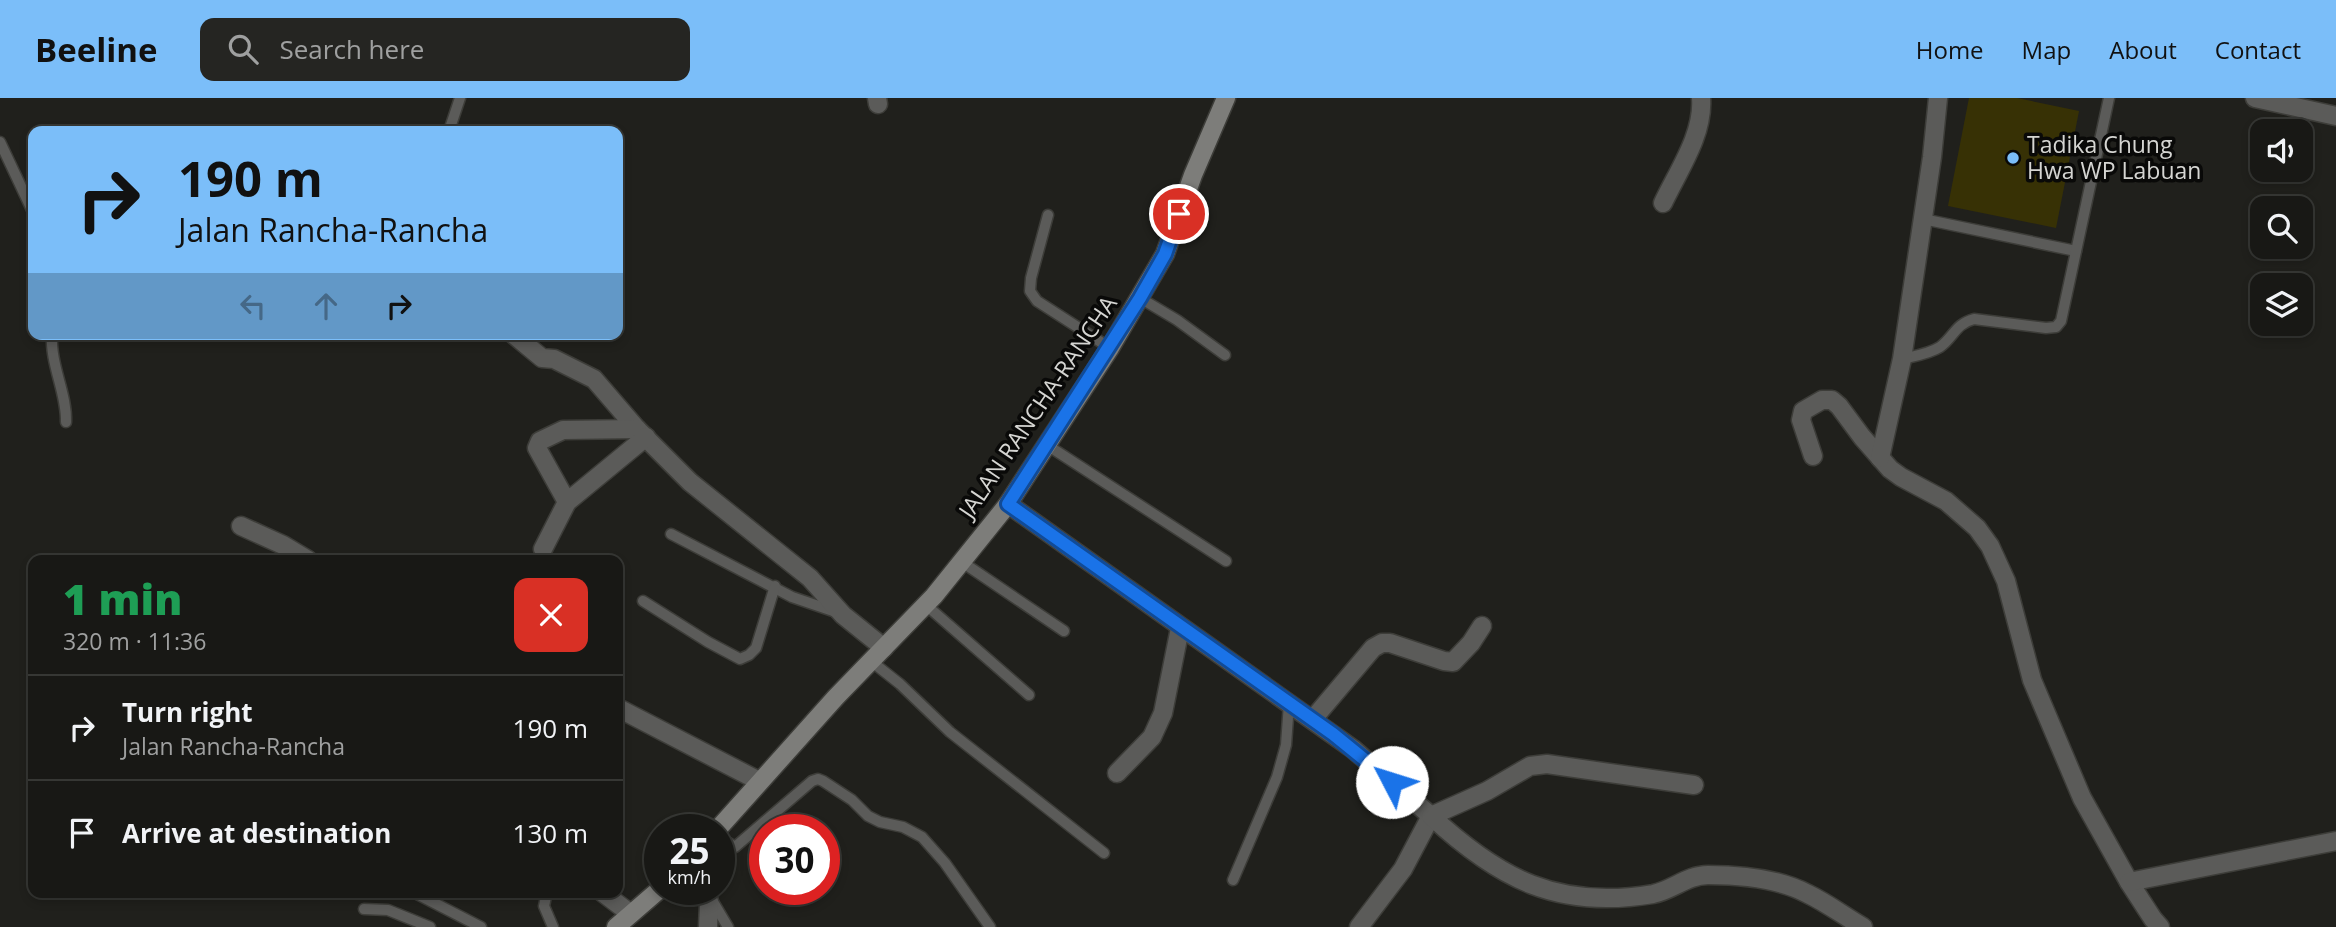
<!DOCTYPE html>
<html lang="en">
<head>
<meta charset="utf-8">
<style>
  body { margin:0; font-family:"Open Sans",sans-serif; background:#252522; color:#f1f3f6; height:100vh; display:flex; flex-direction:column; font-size:26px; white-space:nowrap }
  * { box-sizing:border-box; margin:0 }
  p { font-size:23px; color:#9fa0a0 }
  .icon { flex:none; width:38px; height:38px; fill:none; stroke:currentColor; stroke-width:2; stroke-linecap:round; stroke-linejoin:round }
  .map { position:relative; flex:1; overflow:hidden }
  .details { position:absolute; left:28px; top:457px; width:595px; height:343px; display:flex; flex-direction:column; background:#181815; border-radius:14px; box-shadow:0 4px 10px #0003,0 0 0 2px #363734 }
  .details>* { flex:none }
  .guide { position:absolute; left:28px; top:28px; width:595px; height:214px; border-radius:14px; box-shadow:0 4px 10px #0003,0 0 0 2px #363734; background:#7bbef9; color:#111; overflow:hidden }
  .controls { position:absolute; left:2250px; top:21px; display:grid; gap:14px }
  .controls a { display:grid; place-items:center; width:63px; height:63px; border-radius:14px; background:#181815; box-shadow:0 4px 10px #0003,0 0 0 2px #363734; font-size:35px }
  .speed { position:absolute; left:644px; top:716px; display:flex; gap:14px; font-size:35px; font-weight:700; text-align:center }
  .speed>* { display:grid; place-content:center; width:91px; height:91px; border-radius:50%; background:#181815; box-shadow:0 4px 10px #0003,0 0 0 2px #363734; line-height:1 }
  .speed small { font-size:18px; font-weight:400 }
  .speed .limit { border:10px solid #d22; background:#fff; color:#111 }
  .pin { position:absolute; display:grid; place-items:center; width:60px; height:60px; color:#fff; margin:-30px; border:4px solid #fff; border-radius:50%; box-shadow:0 2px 7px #0007 }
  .me { position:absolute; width:77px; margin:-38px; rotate:310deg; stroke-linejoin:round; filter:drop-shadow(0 0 5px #0008) }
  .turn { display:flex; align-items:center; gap:24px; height:147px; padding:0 35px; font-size:32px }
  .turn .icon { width:91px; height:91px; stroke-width:2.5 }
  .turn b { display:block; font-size:49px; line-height:60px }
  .lanes { display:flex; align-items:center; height:66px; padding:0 35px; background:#0003; justify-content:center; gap:35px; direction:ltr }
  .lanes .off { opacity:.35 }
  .round { display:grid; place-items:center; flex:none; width:74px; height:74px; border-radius:14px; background:#252522 }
  .headline { display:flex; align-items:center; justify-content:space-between; height:119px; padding:0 35px }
  h1 { font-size:42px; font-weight:800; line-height:52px; color:#1e9e55 }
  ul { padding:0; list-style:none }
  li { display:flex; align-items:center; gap:21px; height:105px; padding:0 35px; border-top:2px solid #363734 }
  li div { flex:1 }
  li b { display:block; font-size:26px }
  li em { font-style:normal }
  header { display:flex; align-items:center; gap:42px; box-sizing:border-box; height:98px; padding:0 35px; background:#7bbef9; color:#111 }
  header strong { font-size:33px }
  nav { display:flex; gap:38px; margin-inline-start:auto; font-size:24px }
  .search { width:490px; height:63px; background:#252522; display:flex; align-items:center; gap:18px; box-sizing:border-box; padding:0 24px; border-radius:14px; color:#9fa0a0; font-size:26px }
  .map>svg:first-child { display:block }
</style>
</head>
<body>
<header>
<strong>Beeline</strong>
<div class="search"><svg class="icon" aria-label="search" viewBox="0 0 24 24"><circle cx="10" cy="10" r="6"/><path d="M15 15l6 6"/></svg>Search here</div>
<nav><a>Home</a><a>Map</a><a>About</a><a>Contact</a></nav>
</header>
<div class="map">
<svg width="2336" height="829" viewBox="0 0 2336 829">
  <rect width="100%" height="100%" fill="#20201c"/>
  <path fill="#373105" d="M 1969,0 L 2017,0 L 2079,13 L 2056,130 L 1948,108 Z"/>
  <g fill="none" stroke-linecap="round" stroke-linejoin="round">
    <defs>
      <g id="lane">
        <path d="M 449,33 L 460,0"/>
        <path d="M 0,44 L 33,114"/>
        <path d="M 1048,117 L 1031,180 L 1030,193 L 1037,203 L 1110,250"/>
        <path d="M 1923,121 L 2076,153"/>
        <path d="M 1140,200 L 1177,222 L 1225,257"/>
        <path d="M 52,236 C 50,267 67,295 66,324"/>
        <path d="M 1902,261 C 1914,258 1929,256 1940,249 C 1954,239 1955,226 1974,221 L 2046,230 L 2056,229 L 2061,223 L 2109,0"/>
        <path d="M 1047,347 L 1226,463"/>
        <path d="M 671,436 L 792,499 L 836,514"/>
        <path d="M 962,464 L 1064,533"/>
        <path d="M 643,503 L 708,544 L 740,561 L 749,557 L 756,550 L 775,488"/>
        <path d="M 926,507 L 1029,597"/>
        <path d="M 871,563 L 900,586 L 950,634 L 1104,755"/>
        <path d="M 719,739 L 735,749 L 812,683 L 818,681 L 823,683 L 852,702 L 868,718 L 880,724 L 903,729 L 922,739 L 945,765 L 990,829"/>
        <path d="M 1233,782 L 1277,679 L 1286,647 L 1289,605"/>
        <path d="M 413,794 L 481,829"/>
        <path d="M 547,794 L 544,808 L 553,829"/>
        <path d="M 712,802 L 728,829"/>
        <path d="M 364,811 L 388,812 L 430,829"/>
      </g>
      <g id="street">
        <path d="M 877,0 L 878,6"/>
        <path d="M 2255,0 L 2336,18"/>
        <path d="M 1663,105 C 1678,73 1704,36 1701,0"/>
        <path d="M 513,236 L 542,260 L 554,261 L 594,281 L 637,331 L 690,384 L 810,480 L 843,517 L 884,550"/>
        <path d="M 1813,358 L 1801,322 L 1803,313 L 1822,302 L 1832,302 L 1839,308 L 1862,339 L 1890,371 L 1901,379 L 1946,403 L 1977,430 L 1990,448 L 2006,483 L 2032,582 L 2082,700 L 2129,784 L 2153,821 L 2160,829"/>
        <path d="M 1880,360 L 1902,261 L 1932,59 L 1938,0"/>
        <path d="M 567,404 L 537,350 L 540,343 L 563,332 L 637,331"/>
        <path d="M 1008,406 L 1353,651 L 1431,718 L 1403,771 L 1359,829"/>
        <path d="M 241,428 L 283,447 L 308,462"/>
        <path d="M 543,451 L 567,404 L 646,339"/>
        <path d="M 618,610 L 759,683"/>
        <path d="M 1313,621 L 1373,550 L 1382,545 L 1390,545 L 1444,563 L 1453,564 L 1471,545 L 1482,528"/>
        <path d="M 1117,675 L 1152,639 L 1163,615 L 1180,530"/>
        <path d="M 1694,687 L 1547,666 L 1530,668 L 1487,693 L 1431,718 C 1499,781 1558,812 1653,796 C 1673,792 1687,777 1708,777 C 1740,777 1780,781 1808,796 C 1827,805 1844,818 1863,829"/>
        <path d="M 2129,784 L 2336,743"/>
        <path d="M 707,791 L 709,805 L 708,829"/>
        <path d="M 602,794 L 631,816"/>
      </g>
      <g id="secondary">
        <path d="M 717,732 L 836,599 L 934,498 L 1008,406 L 1110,250 L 1165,156 L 1193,77 L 1226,0"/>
        <path d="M 616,829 L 660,791"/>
      </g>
    </defs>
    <use href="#lane" stroke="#3d3d39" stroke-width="13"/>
    <use href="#street" stroke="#3d3d39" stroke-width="21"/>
    <use href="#secondary" stroke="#3d3d39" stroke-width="21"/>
    <use href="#lane" stroke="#5b5b59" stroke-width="10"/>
    <use href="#street" stroke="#5b5b59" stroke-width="18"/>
    <use href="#secondary" stroke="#7d7d7a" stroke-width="18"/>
  </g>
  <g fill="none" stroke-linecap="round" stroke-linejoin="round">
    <defs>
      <path id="route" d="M 1179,116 L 1165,156 L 1140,200 L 1008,406 L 1333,636 L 1392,684"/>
    </defs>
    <use href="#route" stroke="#114b97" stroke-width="18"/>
    <use href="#route" stroke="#1a73e8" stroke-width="12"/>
  </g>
  <circle fill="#7bbef9" stroke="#090908" stroke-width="2.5" cx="2013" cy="60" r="7"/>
  <g text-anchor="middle" stroke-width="7" stroke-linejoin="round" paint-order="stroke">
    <g font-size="23" fill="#d5d5d2" stroke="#090908" text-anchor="start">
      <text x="2027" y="55">Tadika Chung<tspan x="2027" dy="26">Hwa WP Labuan</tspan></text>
    </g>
    <g font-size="23" fill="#d5d5d2" stroke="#090908">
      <text transform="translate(1038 309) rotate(-56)" y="8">JALAN RANCHA-RANCHA</text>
    </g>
  </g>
</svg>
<div class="controls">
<a><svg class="icon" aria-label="sound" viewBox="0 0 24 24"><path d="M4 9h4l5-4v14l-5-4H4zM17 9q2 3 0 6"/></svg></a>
<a><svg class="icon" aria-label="search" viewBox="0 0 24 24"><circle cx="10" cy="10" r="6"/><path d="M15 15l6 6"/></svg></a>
<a><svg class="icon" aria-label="layers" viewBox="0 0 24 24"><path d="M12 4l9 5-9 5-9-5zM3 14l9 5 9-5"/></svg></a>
</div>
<div class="speed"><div>25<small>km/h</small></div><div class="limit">30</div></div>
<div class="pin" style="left:1179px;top:116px;background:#d93025"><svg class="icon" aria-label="arrive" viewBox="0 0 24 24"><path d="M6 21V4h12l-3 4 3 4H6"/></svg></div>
<svg class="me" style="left:1392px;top:684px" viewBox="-20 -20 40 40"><circle r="19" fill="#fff"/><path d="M0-13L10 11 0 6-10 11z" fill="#1a73e8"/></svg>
<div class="guide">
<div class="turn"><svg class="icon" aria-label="right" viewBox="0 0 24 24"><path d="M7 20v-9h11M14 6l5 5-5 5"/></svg><div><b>190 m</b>Jalan Rancha-Rancha</div></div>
<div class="lanes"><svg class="icon off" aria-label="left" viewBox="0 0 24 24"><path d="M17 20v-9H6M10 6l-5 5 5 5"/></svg><svg class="icon off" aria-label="ahead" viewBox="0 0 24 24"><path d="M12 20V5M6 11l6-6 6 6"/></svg><svg class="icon" aria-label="right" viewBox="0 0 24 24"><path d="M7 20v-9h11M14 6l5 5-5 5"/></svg></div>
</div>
<section class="details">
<div class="headline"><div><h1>1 min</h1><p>320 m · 11:36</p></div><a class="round" style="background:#d93025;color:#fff"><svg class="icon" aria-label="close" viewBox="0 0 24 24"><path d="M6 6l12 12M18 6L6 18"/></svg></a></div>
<ul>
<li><svg class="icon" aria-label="right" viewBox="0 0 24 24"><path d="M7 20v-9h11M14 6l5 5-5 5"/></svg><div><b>Turn right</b><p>Jalan Rancha-Rancha</p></div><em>190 m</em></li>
<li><svg class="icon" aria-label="arrive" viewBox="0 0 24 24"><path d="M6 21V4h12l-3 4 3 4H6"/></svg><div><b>Arrive at destination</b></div><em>130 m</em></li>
</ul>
</section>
</div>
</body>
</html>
